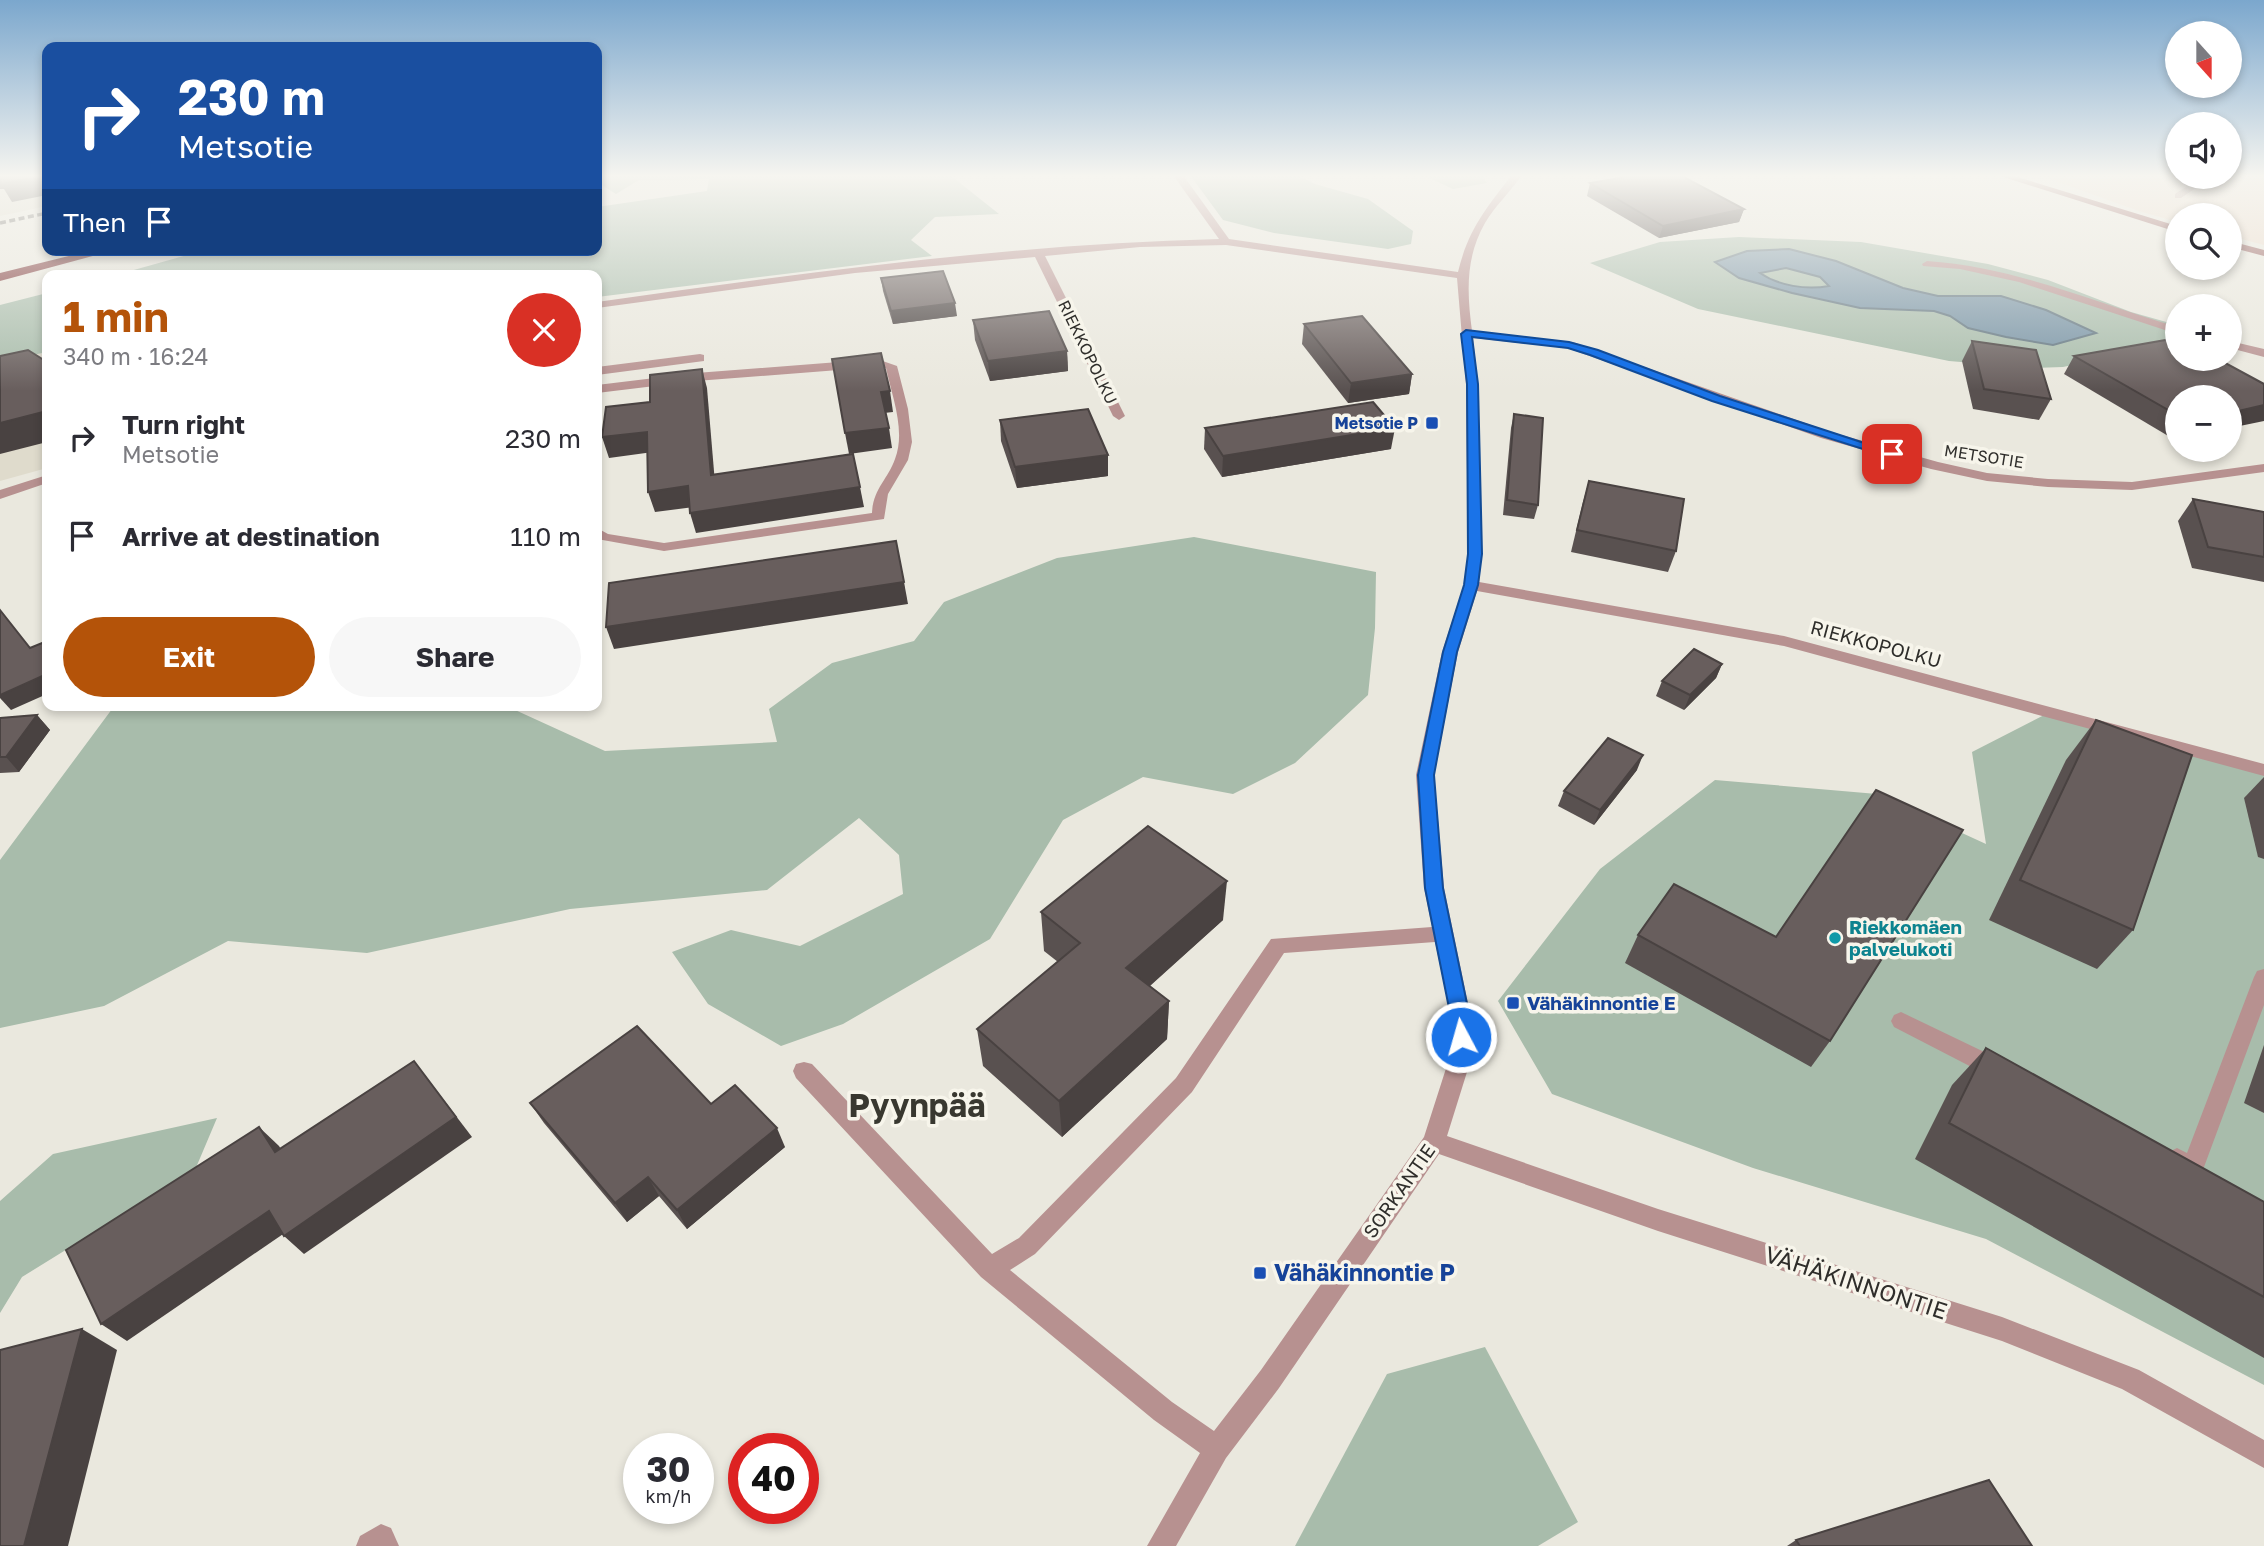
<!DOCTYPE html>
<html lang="en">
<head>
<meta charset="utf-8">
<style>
  body { margin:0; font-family:"Golos Text",sans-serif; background:#f7f7f7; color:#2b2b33; height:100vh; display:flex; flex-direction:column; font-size:26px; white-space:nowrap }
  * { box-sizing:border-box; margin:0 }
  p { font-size:23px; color:#7c7c81 }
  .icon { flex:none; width:38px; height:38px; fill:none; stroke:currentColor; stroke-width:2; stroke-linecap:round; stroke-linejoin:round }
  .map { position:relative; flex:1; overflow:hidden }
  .details { position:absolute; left:42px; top:270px; width:560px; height:441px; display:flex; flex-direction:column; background:#fff; border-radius:14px; box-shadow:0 4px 10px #0003 }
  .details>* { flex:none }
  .banner { position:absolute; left:42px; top:42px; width:560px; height:214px; border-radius:14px; box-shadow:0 4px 10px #0003; background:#1a4fa0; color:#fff; overflow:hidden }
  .needle { width:46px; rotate:159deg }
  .tools { position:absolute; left:2165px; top:21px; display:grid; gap:14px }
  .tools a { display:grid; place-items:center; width:77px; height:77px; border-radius:50%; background:#fff; box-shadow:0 4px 10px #0003; font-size:35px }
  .speed { position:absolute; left:623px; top:1433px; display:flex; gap:14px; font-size:35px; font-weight:700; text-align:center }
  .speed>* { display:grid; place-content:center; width:91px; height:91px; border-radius:50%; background:#fff; box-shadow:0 4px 10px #0003; line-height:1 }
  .speed small { font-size:18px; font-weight:400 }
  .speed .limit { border:10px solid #d22; background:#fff; color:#111 }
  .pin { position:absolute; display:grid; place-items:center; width:60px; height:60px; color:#fff; margin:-30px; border-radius:14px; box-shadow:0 4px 10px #0006 }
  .me { position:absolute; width:77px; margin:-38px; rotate:354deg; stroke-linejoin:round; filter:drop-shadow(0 0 5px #0008) }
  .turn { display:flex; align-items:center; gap:24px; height:147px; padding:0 21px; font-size:32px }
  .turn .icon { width:91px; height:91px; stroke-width:2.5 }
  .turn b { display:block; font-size:49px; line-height:60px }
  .then { display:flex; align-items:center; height:66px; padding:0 21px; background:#0003; gap:14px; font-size:26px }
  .round { display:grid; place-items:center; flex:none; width:74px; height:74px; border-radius:37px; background:#f7f7f7 }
  .summary { display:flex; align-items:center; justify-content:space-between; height:119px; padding:0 21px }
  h1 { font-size:42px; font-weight:700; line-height:52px; color:#b45309 }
  .primary-button { display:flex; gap:14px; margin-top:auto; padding:14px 21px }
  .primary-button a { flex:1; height:80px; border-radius:42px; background:#b45309; color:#fff; font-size:28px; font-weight:700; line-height:80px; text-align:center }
  .primary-button a+a { background:#f7f7f7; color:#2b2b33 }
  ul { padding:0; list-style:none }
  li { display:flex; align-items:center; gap:21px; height:98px; padding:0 21px }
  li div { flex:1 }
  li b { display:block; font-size:26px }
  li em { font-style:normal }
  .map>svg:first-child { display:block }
</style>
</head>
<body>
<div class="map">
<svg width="2264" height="1546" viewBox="0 0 2264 1546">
  <rect width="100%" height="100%" fill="#eae8de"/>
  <g fill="#dfdbcc">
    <path d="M 0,175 L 47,175 L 47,206 L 0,216 Z"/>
    <path d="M 47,352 L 47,468 L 0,481 L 0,362 Z"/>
  </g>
  <path fill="#ecdac9" d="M 2038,175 L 2264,175 L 2264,245 L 2230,236 L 2230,215 L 2177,215 L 2177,222 L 2139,211 Z"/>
  <g fill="#a8bcab">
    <path d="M 597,175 L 950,175 L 999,214 L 935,217 L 911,240 L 932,256 L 597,297 L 597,275 L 116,275 L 205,250 L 597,250 L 597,207 L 707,191 L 709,179 L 639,180 L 616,194 L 597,182 Z"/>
    <path d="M 1190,175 L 1297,175 L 1315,184 L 1368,199 L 1413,231 L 1411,244 L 1388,249 L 1274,233 L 1223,220 Z"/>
    <path d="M 1423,175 L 1482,175 L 1487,183 L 1453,189 Z"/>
    <path d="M 1739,237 L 1861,242 L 1988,264 L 2048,280 L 2131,312 L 2177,325 L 2177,343 L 2063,367 L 2033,368 L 1949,361 L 1698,309 L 1590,263 L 1660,242 Z"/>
    <path d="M 47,293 L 47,352 L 0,362 L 0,305 Z"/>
    <path d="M 1194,537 L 1376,572 L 1375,628 L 1368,695 L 1295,763 L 1233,794 L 1143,777 L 1063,820 L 990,939 L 843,1024 L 781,1046 L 708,1004 L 672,952 L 731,930 L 800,946 L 903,894 L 899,855 L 859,818 L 767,890 L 570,909 L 367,953 L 228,941 L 104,1006 L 0,1028 L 0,860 L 115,705 L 504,705 L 605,751 L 777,742 L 769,709 L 832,663 L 914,641 L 944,602 L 1057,558 Z"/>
    <path d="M 2050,712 L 2264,770 L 2264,1385 L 1986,1239 L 1753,1168 L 1552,1094 L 1498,1001 L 1600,869 L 1715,780 L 1877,794 L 1986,844 L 1972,752 Z"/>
    <path d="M 217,1118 L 195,1170 L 22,1277 L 0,1313 L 0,1201 L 53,1154 Z"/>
    <path d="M 1485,1347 L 1578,1522 L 1538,1546 L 1295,1546 L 1387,1374 Z"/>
  </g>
  <path fill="#7793a5" stroke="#617580" stroke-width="2" fill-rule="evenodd" d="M 1789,249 L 1836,261 L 1903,288 L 1938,296 L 2001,296 L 2046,310 L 2096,333 L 2053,345 L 2006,337 L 1968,328 L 1950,316 L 1934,311 L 1860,308 L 1792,293 L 1739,278 L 1715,262 L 1747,251 ZM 1786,268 L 1820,277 L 1829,286 C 1806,290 1779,286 1760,273 Z"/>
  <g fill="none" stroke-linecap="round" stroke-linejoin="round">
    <g fill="#b79190" fill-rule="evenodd">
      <path d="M 1173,175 L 1183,175 L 1229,239 L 1458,272 C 1468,230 1486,208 1512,175 L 1522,175 C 1511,191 1495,206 1485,223 C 1465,258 1467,293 1472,331 L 1573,342 L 1831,432 L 1938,462 L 1987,473 L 2048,479 L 2132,482 L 2264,464 L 2264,472 L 2132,490 L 2048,487 L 1987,481 L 1931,469 L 1821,438 L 1567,348 L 1473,338 L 1478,384 L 1482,554 L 1479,582 L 1784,636 L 2264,764 L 2264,776 L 1784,646 L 1477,591 L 1458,652 L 1434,775 L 1444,888 L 1471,1018 L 1472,1056 L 1447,1136 L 1658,1209 L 2002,1317 L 2139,1370 L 2264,1440 L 2264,1468 L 2122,1389 L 2002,1341 L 1658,1231 L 1439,1154 L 1279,1388 L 1226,1458 L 1176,1546 L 1147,1546 L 1200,1453 L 1154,1420 L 981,1277 L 796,1078 L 793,1071 L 796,1064 L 804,1062 L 812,1064 L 992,1254 L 1019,1238 L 1176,1078 L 1271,939 L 1432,927 L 1424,888 L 1416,775 L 1442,652 L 1464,585 L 1468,554 L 1466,384 L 1457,278 L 1226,245 L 1140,247 L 1045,256 L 1125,416 L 1119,420 L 1113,416 L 1035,257 L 855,273 L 597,308 L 597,302 C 803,273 1011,244 1219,239 ZM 1435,942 L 1451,1018 L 1450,1056 L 1424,1137 L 1261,1370 L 1214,1431 L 1172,1402 L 1010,1270 L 1035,1254 L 1192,1092 L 1284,953 Z"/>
      <path d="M 2201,177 L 2212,177 L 2181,198 L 2175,198 L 2175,194 Z"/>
      <path d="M 1927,261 C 2015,267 2093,302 2177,327 L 2177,334 L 2019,282 L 1960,269 L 1923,266 L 1922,264 Z"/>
      <path d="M 2230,341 L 2264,349 L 2264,357 L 2230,348 Z"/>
      <path d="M 700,354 L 704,355 L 704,361 L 597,375 L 597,367 Z"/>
      <path d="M 877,359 L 897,366 L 908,409 L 912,442 L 908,460 L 888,494 L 884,519 L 664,551 L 597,539 L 597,528 L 608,534 L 664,543 L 872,513 C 873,489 888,479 895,459 C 906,431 892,396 886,368 L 877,367 L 696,381 L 597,393 L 597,385 L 696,373 Z"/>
      <path d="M 47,475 L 47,483 L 0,499 L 0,490 Z"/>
      <path d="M 2264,969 L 2264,1005 L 2204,1167 L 2201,1175 L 2193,1178 L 2169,1166 L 2166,1159 L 2169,1152 L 2177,1148 L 2187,1153 L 2254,977 L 2257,971 Z"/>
      <path d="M 1901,1012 L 2003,1061 L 2006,1068 L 2003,1075 L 1995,1077 L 1987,1075 L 1894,1027 L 1891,1021 L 1894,1015 Z"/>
      <path d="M 381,1524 L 391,1528 L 399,1546 L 356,1546 L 360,1536 Z"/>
    </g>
    <g fill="#884948" fill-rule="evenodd">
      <path d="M 1997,175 L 2011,175 L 2177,226 L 2177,232 Z"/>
      <path d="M 2230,241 L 2264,250 L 2264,256 L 2230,247 Z"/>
    </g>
    <path fill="#762d2f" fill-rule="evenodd" d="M 93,250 L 115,250 L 0,281 L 0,273 Z"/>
    <path stroke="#63615d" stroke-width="3.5" stroke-dasharray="6 3.5" stroke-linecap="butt" d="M 0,223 L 47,213"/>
  </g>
  <g fill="#595150">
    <path d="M 1590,183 L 1744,209 L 1739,222 L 1659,238 L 1587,196 Z"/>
    <path d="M 881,278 L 957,316 L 893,324 L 883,291 Z"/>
    <path d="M 973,320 L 1067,351 L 1068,371 L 990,381 L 975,340 Z"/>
    <path d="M 1304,324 L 1412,374 L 1409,394 L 1348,403 L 1302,344 Z"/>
    <path d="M 1972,341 L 2051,399 L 2039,420 L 1973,409 L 1962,361 Z"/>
    <path d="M 2074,356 L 2177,397 L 2177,439 L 2175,440 L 2064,374 Z"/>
    <path d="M 1514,414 L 1538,505 L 1534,519 L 1503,515 L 1511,428 Z"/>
    <path d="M 1000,420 L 1108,455 L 1108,476 L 1017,488 L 1001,441 Z"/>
    <path d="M 1205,428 L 1391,449 L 1222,477 L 1204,449 Z"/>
    <path d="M 1589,481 L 1676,551 L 1668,572 L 1571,552 L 1583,502 Z"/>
    <path d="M 2193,499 L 2264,512 L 2264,582 L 2192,568 L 2178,521 Z"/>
    <path d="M 1722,664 L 1716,678 L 1684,710 L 1656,696 L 1662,681 Z"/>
    <path d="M 37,715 L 50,730 L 19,772 L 0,773 L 0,718 Z"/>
    <path d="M 2096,720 L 2133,930 L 2097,969 L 1989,920 L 2066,760 Z"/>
    <path d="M 1637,770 L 1594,825 L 1558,806 L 1564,791 Z"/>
    <path d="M 2264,777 L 2264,859 L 2258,857 L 2244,798 Z"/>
    <path d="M 1041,912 L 1223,920 L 1150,986 L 1169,1001 L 1167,1039 L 1062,1137 L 983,1066 L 977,1029 L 1058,962 L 1044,951 Z"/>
    <path d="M 1638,935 L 1830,1041 L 1811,1067 L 1625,963 Z"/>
    <path d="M 2264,1045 L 2264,1113 L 2244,1103 Z"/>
    <path d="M 1986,1048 L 2264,1202 L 2264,1358 L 1915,1159 L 1952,1085 Z"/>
    <path d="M 530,1103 L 711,1104 L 785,1147 L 687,1229 L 659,1196 L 627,1222 L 544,1123 Z"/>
    <path d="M 1796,1540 L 2032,1546 L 1787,1546 Z"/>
  </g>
  <g fill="#494241">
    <path d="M 0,175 L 47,175 L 47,195 L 12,202 L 4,189 L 0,189 Z"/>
    <path d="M 1744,209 L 1739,222 L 1659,238 L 1663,226 Z"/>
    <path d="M 955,303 L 957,316 L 893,324 L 891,311 Z"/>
    <path d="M 1067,351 L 1068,371 L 990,381 L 988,361 Z"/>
    <path d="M 702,369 L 707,388 L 716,495 L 711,475 Z"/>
    <path d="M 1412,374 L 1409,394 L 1348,403 L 1351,383 Z"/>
    <path d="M 890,391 L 893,412 L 884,413 L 881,392 Z"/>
    <path d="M 2264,405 L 2264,421 L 2230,428 L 2230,413 Z"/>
    <path d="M 47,411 L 47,442 L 0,454 L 0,423 Z"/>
    <path d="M 889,428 L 892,448 L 849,454 L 845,433 Z"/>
    <path d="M 1395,428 L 1391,449 L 1222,477 L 1223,456 Z"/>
    <path d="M 647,432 L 653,452 L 609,458 L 602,437 Z"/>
    <path d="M 1108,455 L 1108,476 L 1017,488 L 1015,467 Z"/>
    <path d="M 688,486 L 694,507 L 655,512 L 648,492 Z"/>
    <path d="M 860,487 L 864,507 L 696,533 L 690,513 Z"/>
    <path d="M 904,582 L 908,604 L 614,649 L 606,627 Z"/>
    <path d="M 1722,664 L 1716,678 L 1684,710 L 1690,695 Z"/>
    <path d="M 47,674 L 47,694 L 11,710 L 0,698 L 0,695 Z"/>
    <path d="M 37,715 L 50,730 L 19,772 L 6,757 Z"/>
    <path d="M 1643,755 L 1637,770 L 1594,825 L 1600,810 Z"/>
    <path d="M 1227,881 L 1223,920 L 1127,1006 L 1126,968 Z"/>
    <path d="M 1169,1001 L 1167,1039 L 1062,1137 L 1059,1101 Z"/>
    <path d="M 414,1061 L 472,1137 L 304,1254 L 284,1236 Z"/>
    <path d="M 259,1127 L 279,1146 L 295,1171 L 275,1152 Z"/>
    <path d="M 777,1128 L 785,1147 L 687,1229 L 677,1210 Z"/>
    <path d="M 648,1177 L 659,1196 L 627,1222 L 615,1203 Z"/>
    <path d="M 269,1211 L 289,1230 L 127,1341 L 101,1324 Z"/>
    <path d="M 82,1329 L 117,1350 L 68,1546 L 24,1546 Z"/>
  </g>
  <g fill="#685e5d" stroke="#494241" stroke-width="2">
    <path d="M 0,175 L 47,175 L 1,184 Z"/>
    <path d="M 1637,175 L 1680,175 L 1744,209 L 1663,226 L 1590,183 Z"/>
    <path d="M 943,271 L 955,303 L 891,311 L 881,278 Z"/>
    <path d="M 1049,311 L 1067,351 L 988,361 L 973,320 Z"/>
    <path d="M 1362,316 L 1412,374 L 1351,383 L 1304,324 Z"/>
    <path d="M 2177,338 L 2177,359 L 2218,359 L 2264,384 L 2264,405 L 2230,413 L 2230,397 L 2177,397 L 2177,415 L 2074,356 Z"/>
    <path d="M 1972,341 L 2036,350 L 2051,399 L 1984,389 Z"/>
    <path d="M 28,350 L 47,362 L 47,411 L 0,423 L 0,356 Z"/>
    <path d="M 881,353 L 890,391 L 881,392 L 889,428 L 845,433 L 832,359 Z"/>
    <path d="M 702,369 L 711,475 L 853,454 L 860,487 L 690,513 L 688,486 L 648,492 L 647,432 L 602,437 L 606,407 L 650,402 L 650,375 Z"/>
    <path d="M 1373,402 L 1395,428 L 1223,456 L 1205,428 Z"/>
    <path d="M 1088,409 L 1108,455 L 1015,467 L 1000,420 Z"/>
    <path d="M 1514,414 L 1543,418 L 1538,505 L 1507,500 Z"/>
    <path d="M 1589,481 L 1684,499 L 1676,551 L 1577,530 Z"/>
    <path d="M 2193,499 L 2264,512 L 2264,557 L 2208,547 Z"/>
    <path d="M 896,541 L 904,582 L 606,627 L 609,583 Z"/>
    <path d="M 0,610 L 30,648 L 47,641 L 47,674 L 0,695 Z"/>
    <path d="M 1694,649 L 1722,664 L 1690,695 L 1662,681 Z"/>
    <path d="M 37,715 L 6,757 L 0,757 L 0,718 Z"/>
    <path d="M 2096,720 L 2192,755 L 2133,930 L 2020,880 Z"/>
    <path d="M 1608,738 L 1643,755 L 1600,810 L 1564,791 Z"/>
    <path d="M 1876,790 L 1963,830 L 1830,1041 L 1638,935 L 1674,884 L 1776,937 Z"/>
    <path d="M 1148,826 L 1227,881 L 1126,968 L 1169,1001 L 1059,1101 L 977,1029 L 1080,943 L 1041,912 Z"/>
    <path d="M 637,1026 L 711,1104 L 735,1085 L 777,1128 L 677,1210 L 648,1177 L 615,1203 L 530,1103 Z"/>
    <path d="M 1986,1048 L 2264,1202 L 2264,1297 L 1949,1123 Z"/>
    <path d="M 414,1061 L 456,1117 L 284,1236 L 269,1211 L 101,1324 L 66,1250 L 259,1127 L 275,1152 Z"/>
    <path d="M 82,1329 L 24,1546 L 0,1546 L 0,1350 Z"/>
    <path d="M 1989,1480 L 2032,1546 L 1800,1546 L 1796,1540 Z"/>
  </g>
  <linearGradient id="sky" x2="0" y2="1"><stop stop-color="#7ba7cd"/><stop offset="0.45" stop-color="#f6f5f0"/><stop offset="1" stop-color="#f6f5f0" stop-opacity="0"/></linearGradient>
  <rect width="2264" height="391" fill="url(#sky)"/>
  <path fill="#1a73e8" stroke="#114b97" stroke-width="2" d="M 1466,330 L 1569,342 L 1598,350 L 1720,396 L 1898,454 L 1888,457 L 1712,401 L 1590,355 L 1568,348 L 1472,337 L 1478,384 L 1482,554 L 1478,585 L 1457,652 L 1434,775 L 1443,888 L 1470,1018 L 1470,1037 L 1468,1043 L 1461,1045 L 1454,1043 L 1451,1018 L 1425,888 L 1418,775 L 1443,652 L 1464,585 L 1468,554 L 1467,384 L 1461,334 Z"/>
  <g fill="#1a4fb4" stroke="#f7f5eb" stroke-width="2.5">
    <rect x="1425" y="416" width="14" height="14" rx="3.5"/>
    <rect x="1506" y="996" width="14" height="14" rx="3.5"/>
    <rect x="1253" y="1266" width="14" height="14" rx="3.5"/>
  </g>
  <circle fill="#0f9aa8" stroke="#f7f5eb" stroke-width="2.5" cx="1835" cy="938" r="7"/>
  <g text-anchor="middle" stroke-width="7" stroke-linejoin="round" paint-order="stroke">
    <g font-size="16" fill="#2f2e2b" stroke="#f7f5eb">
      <text transform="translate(1088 352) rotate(64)" y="6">RIEKKOPOLKU</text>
      <text transform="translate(1984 456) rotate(9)" y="6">METSOTIE</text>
    </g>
    <g font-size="16" font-weight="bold" fill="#164399" stroke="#f7f5eb" text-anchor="end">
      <text x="1418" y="429">Metsotie P</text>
    </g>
    <g font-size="19" fill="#2f2e2b" stroke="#f7f5eb">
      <text transform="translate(1876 644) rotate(15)" y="7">RIEKKOPOLKU</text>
      <text transform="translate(1399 1191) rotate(-55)" y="7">SORKANTIE</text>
    </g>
    <g font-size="19" font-weight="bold" fill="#0d838f" stroke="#f7f5eb" text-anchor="start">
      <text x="1849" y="934">Riekkomäen<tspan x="1849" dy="22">palvelukoti</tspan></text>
    </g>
    <g font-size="19" font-weight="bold" fill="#164399" stroke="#f7f5eb" text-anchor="start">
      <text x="1527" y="1010">Vähäkinnontie E</text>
    </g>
    <g font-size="23" font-weight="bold" fill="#164399" stroke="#f7f5eb" text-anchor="start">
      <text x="1274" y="1281">Vähäkinnontie P</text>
    </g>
    <g font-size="23" fill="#2f2e2b" stroke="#f7f5eb">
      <text transform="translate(1856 1283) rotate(18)" y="8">VÄHÄKINNONTIE</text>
    </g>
    <g font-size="32" font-weight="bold" fill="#393830" stroke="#f7f5eb">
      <text x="917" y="1117">Pyynpää</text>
    </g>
  </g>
</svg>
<div class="tools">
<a><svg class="needle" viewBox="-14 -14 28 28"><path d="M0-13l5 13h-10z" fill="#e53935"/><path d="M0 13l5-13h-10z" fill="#7c7c81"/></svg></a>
<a><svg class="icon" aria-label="sound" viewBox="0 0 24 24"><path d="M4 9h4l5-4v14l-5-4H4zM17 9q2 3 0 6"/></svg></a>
<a><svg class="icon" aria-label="search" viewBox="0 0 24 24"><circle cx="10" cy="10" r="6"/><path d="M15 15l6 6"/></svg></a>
<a>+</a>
<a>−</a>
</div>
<div class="speed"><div>30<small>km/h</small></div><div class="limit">40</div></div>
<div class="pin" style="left:1892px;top:454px;background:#d93025"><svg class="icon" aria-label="arrive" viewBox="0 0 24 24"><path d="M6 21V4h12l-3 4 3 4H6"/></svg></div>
<svg class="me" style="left:1461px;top:1037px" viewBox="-20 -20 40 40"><circle r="17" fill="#1a73e8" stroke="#fff" stroke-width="3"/><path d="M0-11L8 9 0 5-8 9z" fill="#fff"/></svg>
<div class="banner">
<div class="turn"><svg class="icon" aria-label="right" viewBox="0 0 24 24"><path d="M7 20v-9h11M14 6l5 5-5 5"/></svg><div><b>230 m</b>Metsotie</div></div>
<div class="then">Then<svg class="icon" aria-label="arrive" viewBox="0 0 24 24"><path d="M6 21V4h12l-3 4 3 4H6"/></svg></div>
</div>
<section class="details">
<div class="summary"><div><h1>1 min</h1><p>340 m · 16:24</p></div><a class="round" style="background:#d93025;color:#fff"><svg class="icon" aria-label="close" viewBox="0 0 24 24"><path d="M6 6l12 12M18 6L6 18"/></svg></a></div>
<ul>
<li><svg class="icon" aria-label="right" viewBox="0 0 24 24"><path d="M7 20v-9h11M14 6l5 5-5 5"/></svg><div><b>Turn right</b><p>Metsotie</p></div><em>230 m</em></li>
<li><svg class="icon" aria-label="arrive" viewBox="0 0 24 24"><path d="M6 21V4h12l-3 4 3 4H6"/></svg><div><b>Arrive at destination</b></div><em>110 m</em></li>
</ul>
<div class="primary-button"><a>Exit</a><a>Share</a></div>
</section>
</div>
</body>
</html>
